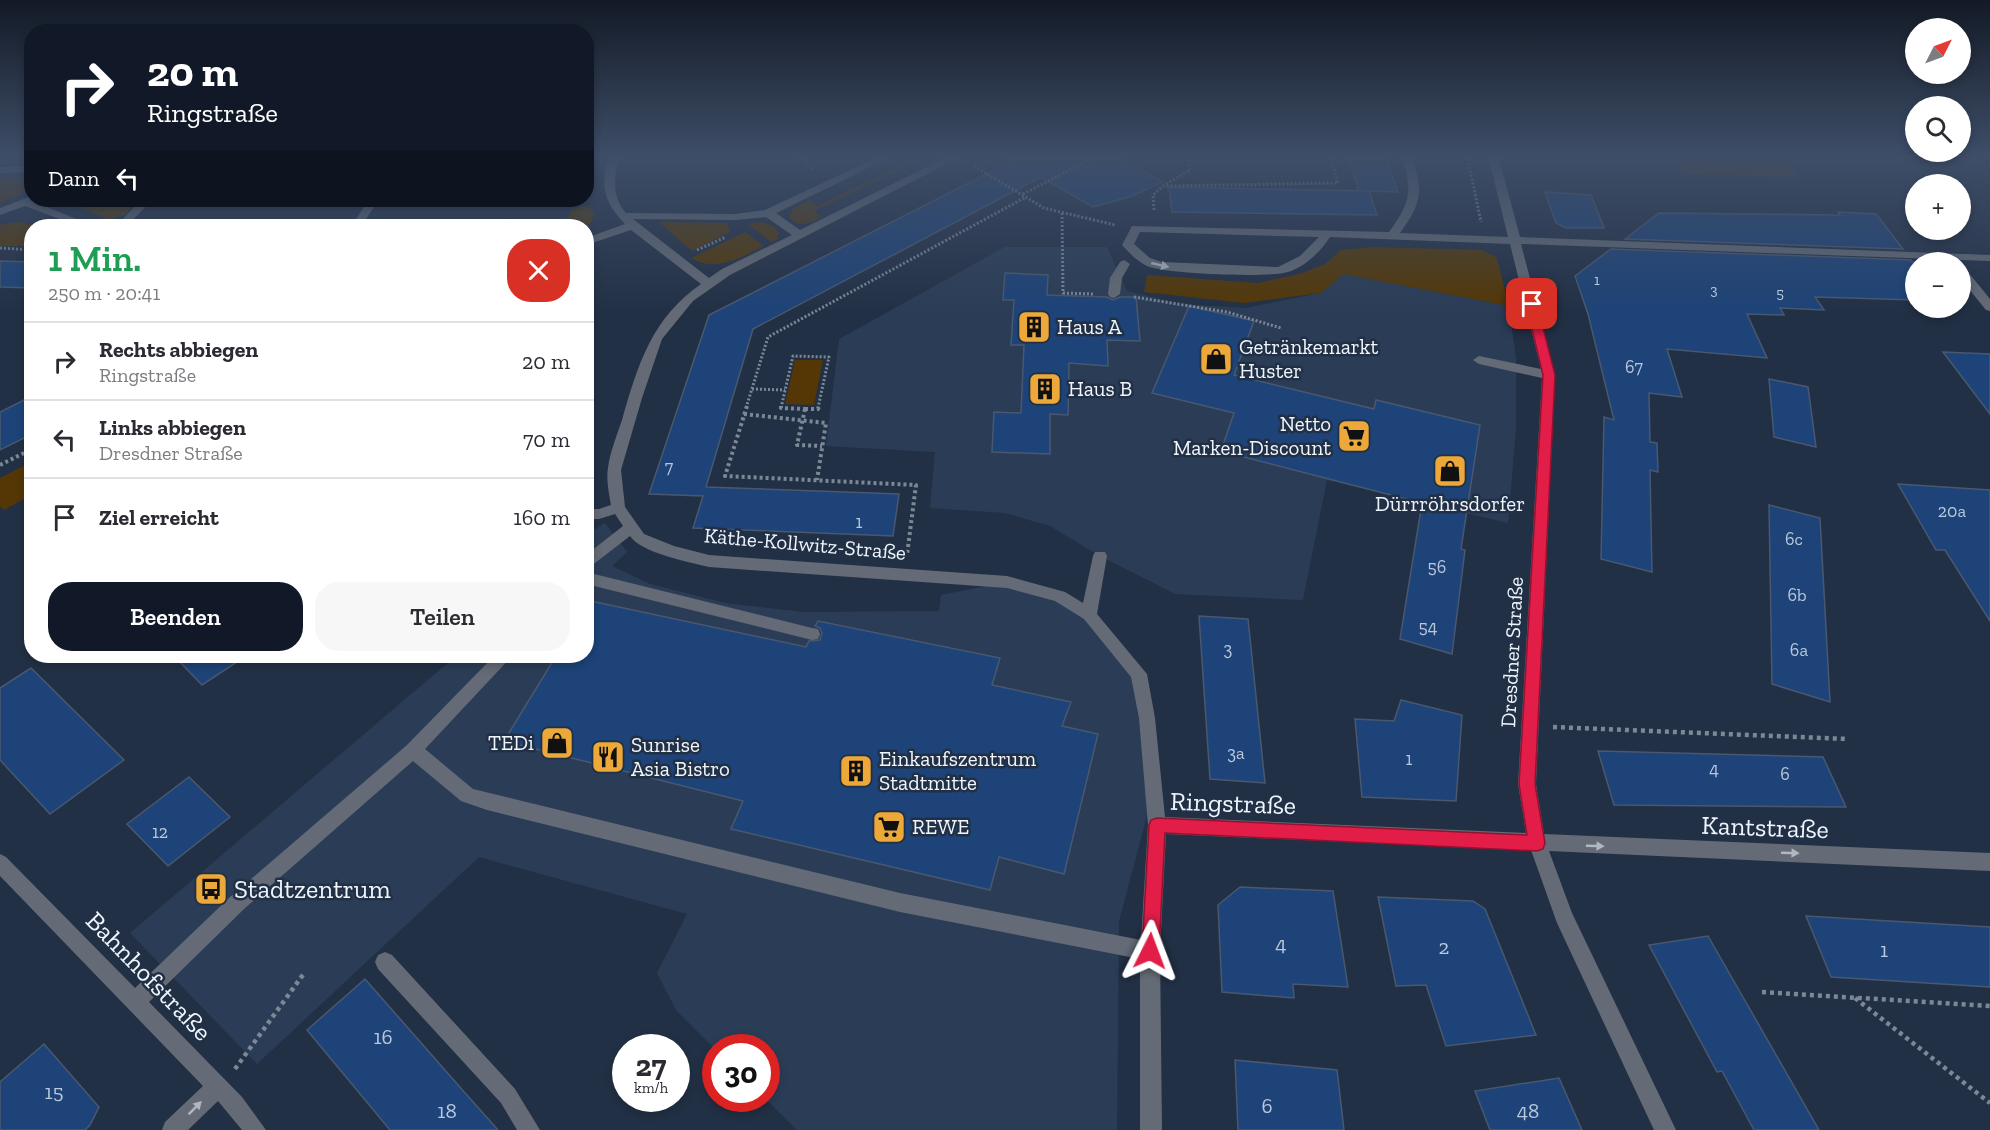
<!DOCTYPE html>
<html lang="de">
<head>
<meta charset="utf-8">
<style>
  body { margin:0; font-family:"Zilla Slab",serif; background:#f7f7f7; color:#2b2b33; height:100vh; display:flex; flex-direction:column; font-size:22px; white-space:nowrap }
  * { box-sizing:border-box; margin:0 }
  p { font-size:20px; color:#7c7c81 }
  .icon { flex:none; width:33px; height:33px; fill:none; stroke:currentColor; stroke-width:2; stroke-linecap:round; stroke-linejoin:round }
  .map { position:relative; flex:1; overflow:hidden }
  .panel { position:absolute; left:24px; top:219px; width:570px; height:444px; display:flex; flex-direction:column; background:#fff; border-radius:24px; box-shadow:0 3px 9px #0003 }
  .panel>* { flex:none }
  .banner { position:absolute; left:24px; top:24px; width:570px; height:183px; border-radius:24px; box-shadow:0 3px 9px #0003; background:#111827; color:#fff; overflow:hidden }
  .needle { width:39px; rotate:48deg }
  .controls { position:absolute; left:1905px; top:18px; display:grid; gap:12px }
  .controls a { display:grid; place-items:center; width:66px; height:66px; border-radius:50%; background:#fff; box-shadow:0 3px 9px #0003; font-size:30px }
  .speed { position:absolute; left:612px; top:1034px; display:flex; gap:12px; font-size:30px; font-weight:700; text-align:center }
  .speed>* { display:grid; place-content:center; width:78px; height:78px; border-radius:50%; background:#fff; box-shadow:0 3px 9px #0003; line-height:1 }
  .speed small { font-size:15px; font-weight:400 }
  .speed .limit { border:9px solid #d22; background:#fff; color:#111 }
  .pin { position:absolute; display:grid; place-items:center; width:51px; height:51px; color:#fff; margin:-26px; border-radius:12px; box-shadow:0 3px 9px #0006 }
  .me { position:absolute; width:66px; margin:-33px; rotate:3deg; stroke-linejoin:round; filter:drop-shadow(0 0 4px #0008) }
  .turn { display:flex; align-items:center; gap:21px; height:126px; padding:0 24px; font-size:27px }
  .turn .icon { width:78px; height:78px; stroke-width:2.5 }
  .turn b { display:block; font-size:42px; line-height:51px }
  .then { display:flex; align-items:center; height:57px; padding:0 24px; background:#0003; gap:12px; font-size:22px }
  .round { display:grid; place-items:center; flex:none; width:63px; height:63px; border-radius:24px; background:#f7f7f7 }
  .summary { display:flex; align-items:center; justify-content:space-between; height:102px; padding:0 24px }
  h1 { font-size:36px; font-weight:600; line-height:45px; color:#1e9e55 }
  .primary-button { display:flex; gap:12px; margin-top:auto; padding:12px 24px }
  .primary-button a { flex:1; height:69px; border-radius:24px; background:#111827; color:#fff; font-size:24px; font-weight:600; line-height:69px; text-align:center }
  .primary-button a+a { background:#f7f7f7; color:#2b2b33 }
  ul { padding:0; list-style:none }
  li { display:flex; align-items:center; gap:18px; height:78px; padding:0 24px; border-top:2px solid #e1e1e2 }
  li div { flex:1 }
  li b { display:block; font-size:22px }
  li em { font-style:normal }
  .map>svg:first-child { display:block }
</style>
</head>
<body>
<div class="map">
<svg width="1990" height="1130" viewBox="0 0 1990 1130">
  <rect width="100%" height="100%" fill="#223045"/>
  <g fill="#2b3d56">
    <path d="M 1005,247 L 1107,247 L 1127,291 L 1180,304 L 1246,308 L 1321,293 L 1343,274 L 1509,306 L 1516,359 L 1516,427 L 1508,523 L 1327,480 L 1303,600 L 1175,594 L 1100,556 L 1050,526 L 1005,513 L 930,508 L 935,452 L 826,446 L 839,339 Z"/>
    <path d="M 605,523 L 627,552 L 612,566 L 650,584 L 725,603 L 803,612 L 939,611 L 941,595 L 1007,582 L 1060,596 L 1089,615 L 1139,674 L 1148,812 L 1119,921 L 1117,1130 L 797,1130 L 765,1098 L 766,1047 L 716,1047 L 715,1049 L 676,1010 L 657,973 L 687,914 L 479,857 L 257,1064 L 130,933 L 456,656 L 586,656 L 587,534 Z"/>
  </g>
  <g fill="#543705">
    <path d="M 1672,155 L 1783,155 L 1798,177 L 1682,174 Z"/>
    <path d="M 1842,155 L 1990,155 L 1990,160 Z"/>
    <path d="M 912,160 L 915,162 L 814,211 L 822,217 C 811,223 796,229 789,216 L 793,209 L 809,200 L 818,206 Z"/>
    <path d="M 8,177 L 23,178 L 28,184 L 21,194 L 0,203 L 0,179 Z"/>
    <path d="M 65,200 L 139,200 L 124,215 L 109,220 Z"/>
    <path d="M 587,206 L 594,213 L 592,221 L 588,227 L 563,226 L 572,209 Z"/>
    <path d="M 17,222 L 43,226 L 32,226 L 31,246 L 0,246 L 0,225 Z"/>
    <path d="M 659,222 L 727,223 L 730,232 L 692,251 Z"/>
    <path d="M 761,222 L 773,226 L 779,233 L 776,240 L 771,242 L 748,224 Z"/>
    <path d="M 745,232 L 764,246 C 742,257 716,273 691,258 Z"/>
    <path d="M 1373,247 L 1482,250 L 1497,258 L 1509,306 L 1343,274 L 1321,293 L 1244,303 L 1144,292 L 1147,275 L 1258,283 L 1299,274 L 1325,264 L 1341,250 Z"/>
    <path d="M 795,360 L 823,360 L 814,405 L 785,404 Z"/>
    <path d="M 31,462 L 31,495 L 4,510 L 0,506 L 0,478 Z"/>
  </g>
  <g fill="#1d4378" stroke="#49586f" stroke-width="1.5">
    <path d="M 1002,155 L 1113,155 L 1163,182 L 1132,196 L 1093,207 L 1041,177 L 753,329 L 706,487 L 899,494 L 893,536 L 693,528 L 703,496 L 649,494 L 709,315 L 1012,161 Z"/>
    <path d="M 1348,155 L 1385,155 L 1398,192 L 1369,191 L 1377,215 L 1172,212 L 1169,187 L 1369,191 L 1359,191 Z"/>
    <path d="M 1545,192 L 1591,195 L 1604,228 L 1566,228 L 1556,223 Z"/>
    <path d="M 1838,212 L 1876,214 L 1903,249 L 1625,239 L 1659,213 L 1840,215 Z"/>
    <path d="M 1611,249 L 1911,260 L 1916,266 L 1916,300 L 1815,297 L 1824,310 L 1780,308 L 1784,315 L 1747,314 L 1767,358 L 1667,349 L 1682,397 L 1649,393 L 1650,442 L 1657,443 L 1658,472 L 1650,470 L 1652,572 L 1601,559 L 1604,417 L 1614,420 L 1588,314 L 1575,276 Z"/>
    <path d="M 0,261 L 32,262 L 32,288 L 0,287 Z"/>
    <path d="M 1005,273 L 1048,275 L 1047,295 L 1107,297 L 1113,300 L 1120,297 L 1136,297 L 1140,341 L 1107,340 L 1108,366 L 1069,363 L 1068,415 L 1050,414 L 1050,454 L 992,452 L 994,412 L 1021,413 L 1024,345 L 1011,345 L 1014,300 L 1003,300 Z"/>
    <path d="M 1189,306 L 1254,321 L 1234,375 L 1374,409 L 1376,400 L 1480,425 L 1461,549 L 1465,550 L 1452,654 L 1400,639 L 1422,503 L 1221,451 L 1234,413 L 1152,393 Z"/>
    <path d="M 1943,352 L 1990,354 L 1990,414 Z"/>
    <path d="M 1769,379 L 1808,387 L 1816,447 L 1774,437 Z"/>
    <path d="M 32,396 L 32,434 L 0,450 L 0,412 Z"/>
    <path d="M 1898,484 L 1990,490 L 1990,621 L 1945,550 L 1936,550 Z"/>
    <path d="M 1769,505 L 1820,518 L 1830,702 L 1772,684 Z"/>
    <path d="M 586,600 L 806,647 L 809,641 L 820,640 L 822,633 L 820,628 L 815,626 L 818,621 L 1000,658 L 992,685 L 1071,702 L 1062,726 L 1098,734 L 1064,874 L 999,857 L 990,890 L 731,829 L 743,801 L 504,741 L 556,656 L 586,656 Z"/>
    <path d="M 1199,616 L 1248,619 L 1265,783 L 1210,779 Z"/>
    <path d="M 174,656 L 246,656 L 202,685 Z"/>
    <path d="M 31,668 L 124,760 L 50,814 L 0,760 L 0,688 Z"/>
    <path d="M 1401,700 L 1462,715 L 1456,801 L 1362,797 L 1355,719 L 1394,721 Z"/>
    <path d="M 1598,751 L 1823,757 L 1846,807 L 1614,805 Z"/>
    <path d="M 189,777 L 230,817 L 168,866 L 127,824 Z"/>
    <path d="M 1240,887 L 1333,891 L 1348,987 L 1293,984 L 1294,998 L 1222,992 L 1218,905 Z"/>
    <path d="M 1378,897 L 1473,901 L 1485,909 L 1536,1035 L 1446,1046 L 1426,985 L 1396,986 Z"/>
    <path d="M 1806,916 L 1990,927 L 1990,987 L 1831,977 Z"/>
    <path d="M 1708,936 L 1819,1130 L 1754,1130 L 1722,1071 L 1717,1072 L 1649,945 Z"/>
    <path d="M 365,979 L 466,1094 L 498,1130 L 390,1130 L 307,1030 Z"/>
    <path d="M 44,1044 L 99,1107 L 90,1125 L 85,1130 L 0,1130 L 0,1082 Z"/>
    <path d="M 1235,1060 L 1337,1070 L 1344,1130 L 1238,1130 Z"/>
    <path d="M 1559,1078 L 1582,1130 L 1490,1130 L 1475,1091 Z"/>
  </g>
  <g fill="none" stroke-linecap="round" stroke-linejoin="round">
    <g stroke="#7d8897" stroke-width="3" stroke-dasharray="2 2" stroke-linecap="butt">
      <path d="M 797,155 L 815,170"/>
      <path d="M 1467,155 L 1481,222"/>
      <path d="M 974,166 L 1044,208 L 1115,225"/>
      <path d="M 1166,184 L 1190,170 L 1188,155"/>
      <path d="M 1023,194 L 1099,155"/>
      <path d="M 1154,210 L 1153,195 L 1163,186 L 1338,183 L 1330,155"/>
      <path d="M 1062,213 L 1063,293 L 1094,294"/>
      <path d="M 0,248 L 32,250"/>
      <path d="M 697,250 L 726,237"/>
      <path d="M 1134,297 L 1227,312 L 1281,328"/>
      <path d="M 752,389 L 785,390"/>
      <path d="M 746,408 L 768,337 L 1026,197"/>
      <path d="M 781,408 L 793,356 L 829,357 L 818,408"/>
    </g>
    <g stroke="#7d8897" stroke-width="4" stroke-dasharray="3 3" stroke-linecap="butt">
      <path d="M 747,406 L 725,476 L 916,485 L 907,555"/>
      <path d="M 781,406 L 781,408 L 805,409"/>
      <path d="M 805,409 L 818,409 L 819,406"/>
      <path d="M 805,409 L 797,445 L 822,446"/>
      <path d="M 744,414 L 826,423 L 817,480"/>
      <path d="M 586,442 L 595,450"/>
      <path d="M 0,465 L 32,449"/>
    </g>
    <g stroke="#7d8897" stroke-width="4.5" stroke-dasharray="4 4" stroke-linecap="butt">
      <path d="M 1553,727 L 1848,739"/>
      <path d="M 1762,992 L 1990,1006"/>
      <path d="M 1855,998 L 1990,1103"/>
      <path d="M 235,1069 L 305,972"/>
    </g>
    <g fill="#646b76" fill-rule="evenodd">
      <path d="M 609,155 L 619,155 C 614,176 611,196 626,213 L 735,214 L 765,210 L 882,155 L 895,155 L 776,213 L 800,230 L 951,155 L 964,155 L 730,275 L 693,301 L 662,339 L 642,398 L 621,470 L 625,507 L 644,534 L 674,546 L 709,555 L 1007,576 L 1065,592 L 1083,603 L 1093,556 L 1095,552 L 1105,552 L 1107,556 L 1097,614 L 1147,674 L 1155,718 L 1165,817 L 1526,833 L 1518,784 L 1542,378 L 1479,364 L 1473,360 L 1479,356 L 1541,369 L 1510,244 L 1330,237 C 1321,251 1305,267 1288,272 C 1268,278 1166,274 1147,266 C 1137,261 1129,253 1122,245 L 1132,226 L 1389,232 C 1411,202 1413,190 1401,155 L 1411,155 C 1424,190 1422,203 1400,233 L 1508,237 L 1488,155 L 1498,155 L 1520,237 L 1990,255 L 1990,261 L 1521,244 L 1555,375 L 1536,784 L 1544,834 L 1990,853 L 1990,871 L 1549,851 L 1572,913 L 1676,1130 L 1654,1130 L 1557,923 L 1531,850 L 1166,834 L 1160,951 L 1162,1130 L 1140,1130 L 1140,959 L 900,912 L 487,810 L 461,801 L 413,761 L 244,909 L 149,1002 L 242,1097 L 266,1130 L 242,1130 L 218,1101 L 188,1130 L 162,1130 L 165,1122 L 203,1086 L 0,876 L 0,854 L 6,857 L 135,988 L 230,897 L 407,745 L 494,656 L 512,656 L 425,749 L 473,789 L 900,893 L 1141,940 L 1148,825 L 1139,718 L 1131,677 L 1084,619 L 1055,601 L 1007,588 L 709,567 C 689,562 641,553 630,536 L 586,570 L 586,555 L 623,526 L 615,514 L 599,519 L 586,519 L 586,509 L 599,509 L 611,505 C 609,494 606,479 608,468 C 610,452 617,435 622,420 C 638,364 652,318 701,284 L 631,230 L 586,245 L 586,238 L 625,224 C 603,201 600,186 609,155 ZM 766,217 L 792,235 L 722,269 L 709,278 L 633,219 L 735,220 ZM 1140,232 L 1319,237 L 1300,256 L 1278,267 L 1162,262 L 1150,258 L 1134,244 Z"/>
      <path d="M 32,166 L 32,172 L 0,173 L 0,167 Z"/>
      <path d="M 32,196 L 32,200 L 37,200 L 35,202 L 93,226 L 78,226 L 25,206 L 0,215 L 0,208 Z"/>
      <path d="M 141,200 L 152,200 L 127,226 L 116,226 Z"/>
      <path d="M 369,200 L 379,200 L 361,226 L 351,226 Z"/>
      <path d="M 1124,260 L 1130,264 L 1122,278 L 1120,294 L 1114,298 L 1110,297 L 1108,294 L 1110,278 L 1120,262 Z"/>
      <path d="M 1960,267 L 1964,267 L 1990,299 L 1990,311 L 1986,310 L 1960,278 Z"/>
      <path d="M 586,572 L 812,628 L 818,629 L 820,634 L 818,639 L 812,640 L 586,584 Z"/>
      <path d="M 385,952 L 392,955 L 515,1089 L 540,1130 L 517,1130 L 501,1103 L 378,969 L 375,962 L 378,955 Z"/>
    </g>
  </g>
  <defs><path id="oneway-solid" d="M-6-.8H1V-3.2L6.5 0L1 3.2V.8H-6Z" transform="scale(1.5)"/></defs>
  <g fill="#b0b7c0">
    <use href="#oneway-solid" transform="translate(1160 265) rotate(13)"/>
    <use href="#oneway-solid" transform="translate(1595 846) rotate(2)"/>
    <use href="#oneway-solid" transform="translate(1790 853) rotate(2)"/>
    <use href="#oneway-solid" transform="translate(195 1108) rotate(-45)"/>
  </g>
  <linearGradient id="sky" x2="0" y2="1"><stop stop-color="#131a26"/><stop offset="0.5" stop-color="#3e4e68"/><stop offset="1" stop-color="#3e4e68" stop-opacity="0"/></linearGradient>
  <rect width="1990" height="313" fill="url(#sky)"/>
  <path fill="#e11d48" stroke="#92132f" stroke-width="1.5" d="M 1532,301 L 1537,304 L 1555,375 L 1535,784 L 1545,843 L 1543,849 L 1537,851 L 1165,833 L 1159,951 L 1157,957 L 1150,960 L 1144,957 L 1142,951 L 1149,825 L 1151,820 L 1157,818 L 1527,835 L 1519,784 L 1543,375 L 1526,304 Z"/>
  <defs>
    <symbol id="building-square" viewBox="-11 -11 22 22"><rect x="-9" y="-9" width="18" height="18" rx="4" fill="#eca93a" stroke="#223045"/><path d="M-4-6H4V6H1V3H-1V6H-4ZM-2.5-4.3h1.7v1.8h-1.7ZM.8-4.3h1.7v1.8H.8ZM-2.5-1h1.7V.8h-1.7ZM.8-1h1.7V.8H.8Z" fill="#111"/></symbol>
    <symbol id="shop-square" viewBox="-11 -11 22 22"><rect x="-9" y="-9" width="18" height="18" rx="4" fill="#eca93a" stroke="#223045"/><path d="M-5-2.5h2.3a2.7 3.5 0 0 1 5.4 0H5L5.5 6h-11ZM-1.5-2.5h3a1.5 2.3 0 0 0-3 0Z" fill="#111"/></symbol>
    <symbol id="supermarket-square" viewBox="-11 -11 22 22"><rect x="-9" y="-9" width="18" height="18" rx="4" fill="#eca93a" stroke="#223045"/><path d="M-6-5.5h2.5l.6 2H6L4.5 2H-2.5L-4.4-4H-6ZM-1.5 3.2a1.3 1.3 0 1 0 .1 0ZM3 3.2a1.3 1.3 0 1 0 .1 0Z" fill="#111"/></symbol>
    <symbol id="restaurant-square" viewBox="-11 -11 22 22"><rect x="-9" y="-9" width="18" height="18" rx="4" fill="#eca93a" stroke="#223045"/><path d="M-5-6h1v4h1v-4h1v4h1v-4h1v5L-1.5 .5V6h-2V.5L-5-1ZM5-6V6H3V1.5H1.5Q1.5-4 5-6Z" fill="#111"/></symbol>
    <symbol id="bus-square" viewBox="-11 -11 22 22"><rect x="-9" y="-9" width="18" height="18" rx="4" fill="#eca93a" stroke="#223045"/><path d="M-5-6H5V4H4V6H2V4H-2V6H-4V4H-5ZM-3.5-4V0h7V-4ZM-3.5 1.2v1.5H-2V1.2ZM2 1.2v1.5H3.5V1.2Z" fill="#111"/></symbol>
  </defs>
  <g fill-rule="evenodd">
    <use href="#building-square" x="1015" y="308" width="38" height="38"/>
    <use href="#shop-square" x="1197" y="340" width="38" height="38"/>
    <use href="#building-square" x="1026" y="370" width="38" height="38"/>
    <use href="#supermarket-square" x="1335" y="417" width="38" height="38"/>
    <use href="#shop-square" x="1431" y="452" width="38" height="38"/>
    <use href="#shop-square" x="538" y="724" width="38" height="38"/>
    <use href="#restaurant-square" x="589" y="738" width="38" height="38"/>
    <use href="#building-square" x="837" y="752" width="38" height="38"/>
    <use href="#supermarket-square" x="870" y="808" width="38" height="38"/>
    <use href="#bus-square" x="192" y="870" width="38" height="38"/>
  </g>
  <g text-anchor="middle" stroke-width="5" stroke-linejoin="round" paint-order="stroke">
    <g font-size="15" fill="#bac8dc">
      <text x="1597" y="285">1</text>
      <text x="1714" y="295">3</text>
      <text x="1780" y="298">5</text>
    </g>
    <g font-size="18" fill="#bac8dc">
      <text x="1634" y="373">67</text>
      <text x="669" y="473">7</text>
      <text x="1952" y="517">20a</text>
      <text x="859" y="528">1</text>
      <text x="1794" y="545">6c</text>
      <text x="1437" y="573">56</text>
      <text x="1797" y="601">6b</text>
      <text x="1428" y="633">54</text>
      <text x="1228" y="655">3</text>
      <text x="1799" y="656">6a</text>
      <text x="1236" y="759">3a</text>
      <text x="1409" y="765">1</text>
      <text x="1714" y="775">4</text>
      <text x="1785" y="780">6</text>
      <text x="160" y="838">12</text>
    </g>
    <g font-size="21" fill="#eff5fd" stroke="#223045" text-anchor="start">
      <text x="1057" y="334">Haus A</text>
      <text x="1239" y="354">Getränkemarkt<tspan x="1239" dy="24">Huster</tspan></text>
      <text x="1068" y="396">Haus B</text>
      <text x="1331" y="431" text-anchor="end">Netto<tspan x="1331" dy="24">Marken-Discount</tspan></text>
      <text x="1450" y="511" text-anchor="middle">Dürrröhrsdorfer</text>
      <text x="534" y="750" text-anchor="end">TEDi</text>
      <text x="631" y="752">Sunrise<tspan x="631" dy="24">Asia Bistro</tspan></text>
      <text x="879" y="766">Einkaufszentrum<tspan x="879" dy="24">Stadtmitte</tspan></text>
      <text x="912" y="834">REWE</text>
    </g>
    <g font-size="21" fill="#eff5fd" stroke="#223045">
      <text transform="translate(805 544) rotate(5)" y="7">Käthe-Kollwitz-Straße</text>
      <text transform="translate(1512 652) rotate(-87)" y="7">Dresdner Straße</text>
    </g>
    <g font-size="21" fill="#bac8dc">
      <text x="1281" y="951">4</text>
      <text x="1444" y="954">2</text>
      <text x="1884" y="957">1</text>
      <text x="383" y="1044">16</text>
      <text x="54" y="1099">15</text>
      <text x="1267" y="1113">6</text>
      <text x="447" y="1118">18</text>
      <text x="1528" y="1118">48</text>
    </g>
    <g font-size="26" fill="#eff5fd" stroke="#223045">
      <text transform="translate(1233 803) rotate(2)" y="9">Ringstraße</text>
      <text transform="translate(1765 827) rotate(2)" y="9">Kantstraße</text>
      <text transform="translate(149 976) rotate(46)" y="9">Bahnhofstraße</text>
    </g>
    <g font-size="26" fill="#eff5fd" stroke="#223045" text-anchor="start">
      <text x="234" y="898">Stadtzentrum</text>
    </g>
  </g>
</svg>
<div class="controls">
<a><svg class="needle" viewBox="-14 -14 28 28"><path d="M0-13l5 13h-10z" fill="#e53935"/><path d="M0 13l5-13h-10z" fill="#7c7c81"/></svg></a>
<a><svg class="icon" aria-label="search" viewBox="0 0 24 24"><circle cx="10" cy="10" r="6"/><path d="M15 15l6 6"/></svg></a>
<a>+</a>
<a>−</a>
</div>
<div class="speed"><div>27<small>km/h</small></div><div class="limit">30</div></div>
<div class="pin" style="left:1532px;top:304px;background:#d93025"><svg class="icon" aria-label="arrive" viewBox="0 0 24 24"><path d="M6 21V4h12l-3 4 3 4H6"/></svg></div>
<svg class="me" style="left:1150px;top:951px" viewBox="-20 -20 40 40"><path d="M0-17L14 15 0 8-14 15z" fill="#e11d48" stroke="#fff" stroke-width="4"/></svg>
<div class="banner">
<div class="turn"><svg class="icon" aria-label="right" viewBox="0 0 24 24"><path d="M7 20v-9h11M14 6l5 5-5 5"/></svg><div><b>20 m</b>Ringstraße</div></div>
<div class="then">Dann<svg class="icon" aria-label="left" viewBox="0 0 24 24"><path d="M17 20v-9H6M10 6l-5 5 5 5"/></svg></div>
</div>
<section class="panel">
<div class="summary"><div><h1>1 Min.</h1><p>250 m · 20:41</p></div><a class="round" style="background:#d93025;color:#fff"><svg class="icon" aria-label="close" viewBox="0 0 24 24"><path d="M6 6l12 12M18 6L6 18"/></svg></a></div>
<ul>
<li><svg class="icon" aria-label="right" viewBox="0 0 24 24"><path d="M7 20v-9h11M14 6l5 5-5 5"/></svg><div><b>Rechts abbiegen</b><p>Ringstraße</p></div><em>20 m</em></li>
<li><svg class="icon" aria-label="left" viewBox="0 0 24 24"><path d="M17 20v-9H6M10 6l-5 5 5 5"/></svg><div><b>Links abbiegen</b><p>Dresdner Straße</p></div><em>70 m</em></li>
<li><svg class="icon" aria-label="arrive" viewBox="0 0 24 24"><path d="M6 21V4h12l-3 4 3 4H6"/></svg><div><b>Ziel erreicht</b></div><em>160 m</em></li>
</ul>
<div class="primary-button"><a>Beenden</a><a>Teilen</a></div>
</section>
</div>
</body>
</html>
